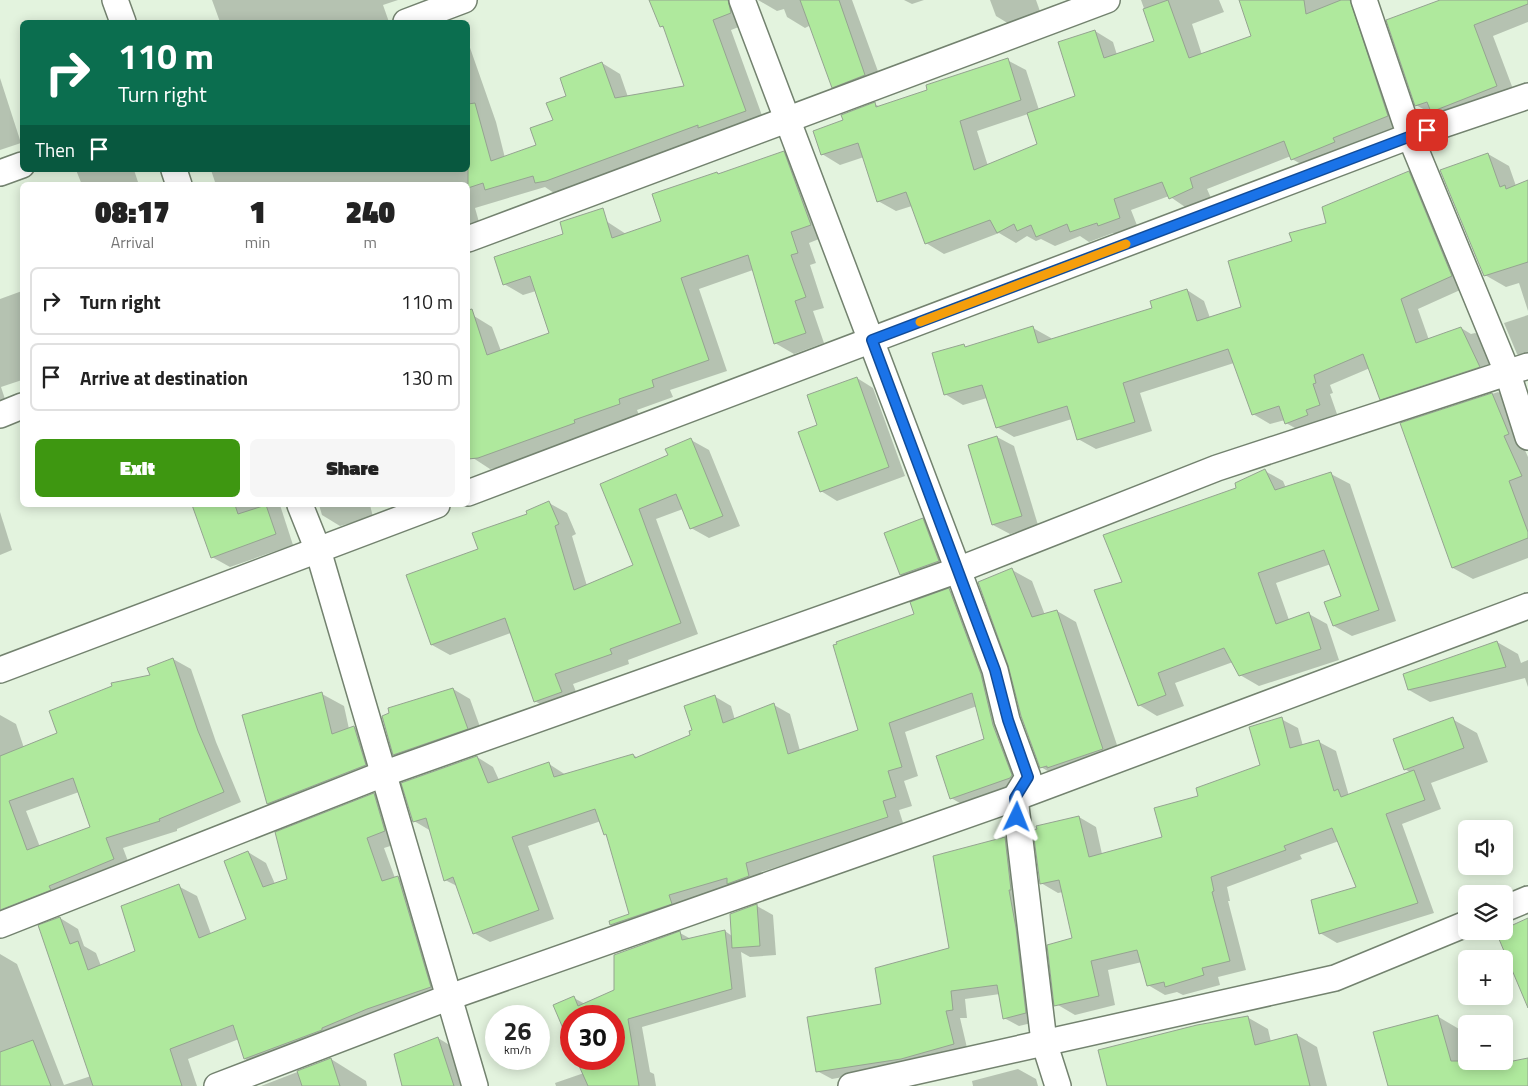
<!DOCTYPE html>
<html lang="en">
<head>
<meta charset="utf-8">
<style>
  body { margin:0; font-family:"Titillium Web",sans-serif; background:#f6f6f6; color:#222; height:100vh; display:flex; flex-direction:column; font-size:19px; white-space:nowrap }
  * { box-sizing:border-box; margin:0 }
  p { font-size:16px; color:#767676 }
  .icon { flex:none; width:28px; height:28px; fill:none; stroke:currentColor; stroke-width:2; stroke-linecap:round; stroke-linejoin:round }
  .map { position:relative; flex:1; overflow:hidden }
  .sheet { position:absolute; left:20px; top:182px; width:450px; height:325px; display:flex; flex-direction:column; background:#fff; border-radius:8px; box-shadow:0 2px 12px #0003 }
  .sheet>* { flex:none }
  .hud { position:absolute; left:20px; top:20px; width:450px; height:152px; border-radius:8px; box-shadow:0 2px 12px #0003; background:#0b6e4f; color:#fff; overflow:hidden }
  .fabs { position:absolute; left:1458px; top:820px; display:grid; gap:10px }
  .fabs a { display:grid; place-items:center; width:55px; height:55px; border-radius:8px; background:#fff; box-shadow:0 2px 12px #0003; font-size:25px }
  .speed { position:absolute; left:485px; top:1005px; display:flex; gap:10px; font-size:25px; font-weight:700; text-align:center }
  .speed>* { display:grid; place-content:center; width:65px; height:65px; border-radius:50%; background:#fff; box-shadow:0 2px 12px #0003; line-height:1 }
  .speed small { font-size:12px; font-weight:400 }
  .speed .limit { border:8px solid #d22; background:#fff; color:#111 }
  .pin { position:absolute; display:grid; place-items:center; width:42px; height:42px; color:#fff; margin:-21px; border-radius:10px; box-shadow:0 2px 8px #0006 }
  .me { position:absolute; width:55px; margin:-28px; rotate:2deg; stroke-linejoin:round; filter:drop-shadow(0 0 4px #0008) }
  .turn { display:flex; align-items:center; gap:18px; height:105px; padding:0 15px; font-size:22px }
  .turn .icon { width:65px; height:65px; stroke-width:2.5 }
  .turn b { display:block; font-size:35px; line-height:42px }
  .then { display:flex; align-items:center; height:48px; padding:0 15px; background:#0003; gap:10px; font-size:19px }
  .eta { display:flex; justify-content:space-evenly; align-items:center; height:85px; text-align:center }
  .eta b { font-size:30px; font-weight:800; line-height:35px }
  .primary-button { display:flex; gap:10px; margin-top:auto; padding:10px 15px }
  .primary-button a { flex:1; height:58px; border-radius:8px; background:#3e9711; color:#fff; font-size:20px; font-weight:800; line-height:58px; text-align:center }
  .primary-button a+a { background:#f6f6f6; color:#222 }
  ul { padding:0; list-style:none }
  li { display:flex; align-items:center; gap:15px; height:68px; margin:0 10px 8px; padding:0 5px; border:2px solid #e0e0e0; border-radius:8px }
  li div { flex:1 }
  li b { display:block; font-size:19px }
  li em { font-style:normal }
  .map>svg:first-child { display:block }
</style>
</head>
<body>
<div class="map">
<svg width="1528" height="1086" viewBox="0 0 1528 1086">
  <rect width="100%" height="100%" fill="#e3f3de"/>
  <g fill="#0003" fill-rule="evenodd">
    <path d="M 212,0 L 398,0 L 383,5 L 389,22 L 220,22 Z"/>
    <path d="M 650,0 L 750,0 L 749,23 L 731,30 L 764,121 L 564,191 L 554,193 L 545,187 L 475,208 L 479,222 L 468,233 L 468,185 L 216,185 L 211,170 L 468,170 L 468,42 L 496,122 L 505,158 L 538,146 L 568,97 L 602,63 L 620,74 L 628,97 L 686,87 L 665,29 L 661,26 Z"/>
    <path d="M 758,0 L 852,0 L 883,85 L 851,97 L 833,87 L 811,25 L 805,28 L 787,17 L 784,9 L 777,11 Z"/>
    <path d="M 904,0 L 924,0 L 912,4 Z"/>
    <path d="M 990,0 L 1036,0 L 1042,17 L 1014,27 L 996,16 Z"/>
    <path d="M 1141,0 L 1219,0 L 1224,12 L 1192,24 L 1202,55 L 1252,37 L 1240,0 L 1367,0 L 1406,127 L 1310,169 L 1292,159 L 1291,156 L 1207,189 L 1211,198 L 1188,209 L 1169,196 L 1131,210 L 1138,228 L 1117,235 L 1113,233 L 1089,242 L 1080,236 L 1055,246 L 1041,239 L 1036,241 L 1027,236 L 1016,243 L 999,233 L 944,254 L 926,243 L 912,206 L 896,211 L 878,201 L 864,157 L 840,165 L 822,154 L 845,121 L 875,104 L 880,107 L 929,91 L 1007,60 L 1026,70 L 1039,110 L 1077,97 L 1095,31 L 1113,42 L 1117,55 L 1156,42 ZM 1028,114 L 1039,145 L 988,166 L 977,131 Z"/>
    <path d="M 1443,0 L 1528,0 L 1528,22 L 1493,36 L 1516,97 L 1436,116 L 1416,105 Z"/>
    <path d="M 0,78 L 21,143 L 0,150 Z"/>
    <path d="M 784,153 L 803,163 L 829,235 L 809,243 L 816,263 L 810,265 L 824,308 L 813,311 L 824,343 L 794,354 L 775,343 L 753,270 L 699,289 L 727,371 L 670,390 L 673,397 L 637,410 L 639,415 L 497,468 L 490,469 L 470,456 L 468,457 L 468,318 L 474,316 L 492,327 L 501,351 L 551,333 L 536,291 L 523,295 L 504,284 L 606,221 L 626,234 L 662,222 L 717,173 L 720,175 Z"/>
    <path d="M 1488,154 L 1509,166 L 1516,186 L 1528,182 L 1528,311 L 1519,283 L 1506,287 L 1485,275 Z"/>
    <path d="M 76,170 L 134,170 L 139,185 L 82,185 Z"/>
    <path d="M 1409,172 L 1426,183 L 1469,286 L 1418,309 L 1429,340 L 1461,328 L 1471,334 L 1475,333 L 1493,343 L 1505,374 L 1398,409 L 1381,399 L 1370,368 L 1330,385 L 1333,393 L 1330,394 L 1337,414 L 1322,420 L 1325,425 L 1304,433 L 1286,423 L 1285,420 L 1270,424 L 1253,414 L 1234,363 L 1140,393 L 1152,431 L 1096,449 L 1078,439 L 1072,419 L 1014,437 L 997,427 L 987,398 L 963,405 L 945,394 L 964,346 L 967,348 L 1033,328 L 1051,338 L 1052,341 L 1154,309 L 1187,290 L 1204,301 L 1210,318 L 1243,308 L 1293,242 L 1328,223 Z"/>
    <path d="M 22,291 L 22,380 L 1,387 L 9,411 L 0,414 L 0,299 Z"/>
    <path d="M 1528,315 L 1528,361 L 1517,354 L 1504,323 Z"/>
    <path d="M 857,378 L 873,388 L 905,476 L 837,501 L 821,491 L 818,425 Z"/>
    <path d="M 1498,392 L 1519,404 L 1524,448 L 1528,457 L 1528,558 L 1473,579 L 1453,568 L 1402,424 Z"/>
    <path d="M 997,437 L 1014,446 L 1038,525 L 1010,534 L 993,525 L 970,446 Z"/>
    <path d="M 691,440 L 709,450 L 740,526 L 709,538 L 691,528 L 683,509 L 656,519 L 698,634 L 628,660 L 629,664 L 573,684 L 580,702 L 553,712 L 535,701 L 511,633 L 450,655 L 432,645 L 479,550 L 549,503 L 567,513 L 576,534 L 572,536 L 587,586 L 634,566 L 601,485 L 669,456 Z"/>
    <path d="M 1265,471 L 1283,481 L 1286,488 L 1331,474 L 1350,484 L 1396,621 L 1352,636 L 1334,626 L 1342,597 L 1331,564 L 1276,583 L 1289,620 L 1309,614 L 1327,624 L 1339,660 L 1259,686 L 1240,675 L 1233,662 L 1175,683 L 1184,706 L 1157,716 L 1139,705 L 1123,583 L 1238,489 Z"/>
    <path d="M 194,505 L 280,505 L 293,545 L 230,567 L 212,557 Z"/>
    <path d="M 319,505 L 370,505 L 373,517 L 340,526 L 322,515 Z"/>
    <path d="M 0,512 L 12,550 L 0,555 Z"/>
    <path d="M 923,519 L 939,529 L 955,571 L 917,584 L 901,575 Z"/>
    <path d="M 1012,570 L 1032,581 L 1045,615 L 1057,611 L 1076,622 L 1122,760 L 1061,779 L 1041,767 L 1010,665 Z"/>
    <path d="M 949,590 L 966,599 L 1028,785 L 967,807 L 951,798 L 986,740 L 977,706 L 905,732 L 918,776 L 904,781 L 912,806 L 899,810 L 904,826 L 761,872 L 765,885 L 627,934 L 611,925 L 631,915 L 607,835 L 601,821 L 528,846 L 554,919 L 490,942 L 474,933 L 457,886 L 445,880 L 431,831 L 414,821 L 477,757 L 493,767 L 499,780 L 549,764 L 566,775 L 633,755 L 638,758 L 692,736 L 714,696 L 731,706 L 735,720 L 774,705 L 790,714 L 800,751 L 860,731 L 916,615 Z"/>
    <path d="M 1497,642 L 1518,654 L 1521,663 L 1528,660 L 1528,687 L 1525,678 L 1430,702 L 1409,690 Z"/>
    <path d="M 173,659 L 191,669 L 216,742 L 241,802 L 177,829 L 177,831 L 123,848 L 131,869 L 0,926 L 0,715 L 16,724 L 24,748 L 59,734 L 152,676 ZM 79,792 L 92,828 L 40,847 L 26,811 Z"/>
    <path d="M 453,689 L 470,699 L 484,738 L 411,764 L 394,754 Z"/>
    <path d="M 322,694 L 344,706 L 349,729 L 354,727 L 376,740 L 388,778 L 290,816 L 268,803 Z"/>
    <path d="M 1281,719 L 1298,728 L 1303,746 L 1319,742 L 1336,751 L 1349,796 L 1411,773 L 1405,769 L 1452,719 L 1477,733 L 1488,762 L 1431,783 L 1441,809 L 1402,824 L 1434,913 L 1337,943 L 1320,933 L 1358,888 L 1339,841 L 1300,855 L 1302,859 L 1227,887 L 1230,901 L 1228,901 L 1246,970 L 1218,977 L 1220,985 L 1183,995 L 1177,992 L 1165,995 L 1148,985 L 1142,962 L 1108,970 L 1115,1005 L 1075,1015 L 1058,1005 L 1074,939 L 1063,892 L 1058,893 L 1041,883 L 1079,817 L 1096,827 L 1102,854 L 1163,838 L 1200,797 L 1261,766 Z"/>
    <path d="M 374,794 L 392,805 L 403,842 L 384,848 L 395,878 L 398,877 L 416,887 L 449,997 L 263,1070 L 245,1059 L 239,1039 L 188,1059 L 197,1086 L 0,1086 L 0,954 L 17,964 L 64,1085 L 91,1076 L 60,918 L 78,929 L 84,946 L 96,953 L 101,966 L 137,952 L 178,886 L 197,896 L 211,934 L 248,920 L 248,852 L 266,863 L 275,884 L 289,880 Z"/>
    <path d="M 1005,838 L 1020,847 L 1040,1021 L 1019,1026 L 1004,1018 L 1000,994 L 965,999 L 967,1018 L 960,1018 L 968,1052 L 928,1062 L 832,1079 L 817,1071 L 882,1005 L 950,949 Z"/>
    <path d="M 757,906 L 773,915 L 776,955 L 750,957 L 741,952 L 746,997 L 642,1027 L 650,1072 L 654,1074 L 656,1086 L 556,1086 L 555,1083 L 584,1073 L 578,1059 L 614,1059 L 614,1016 L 571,1016 L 571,1044 L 554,1005 L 574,998 L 585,1004 L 622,987 L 680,933 L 691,939 L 725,931 L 732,936 Z"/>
    <path d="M 1437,1016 L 1459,1029 L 1475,1086 L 1388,1086 Z"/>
    <path d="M 1247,1017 L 1268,1029 L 1271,1042 L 1297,1035 L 1317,1047 L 1327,1086 L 1108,1086 Z"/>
    <path d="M 438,1038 L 456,1049 L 468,1086 L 403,1086 Z"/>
    <path d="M 331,1059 L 366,1081 L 367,1086 L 261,1086 Z"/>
    <path d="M 1018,1069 L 1036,1079 L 1038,1086 L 973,1086 L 972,1081 Z"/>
  </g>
  <g fill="#afe99d" stroke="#95a491" fill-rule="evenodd">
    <path d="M 649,0 L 728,0 L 731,13 L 713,20 L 746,111 L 698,128 L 698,125 L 546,181 L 535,183 L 533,176 L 485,190 L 483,183 L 468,188 L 468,104 L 475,103 L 491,161 L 536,145 L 530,128 L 553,120 L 546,103 L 566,96 L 560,78 L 602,62 L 615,98 L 684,86 L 663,26 L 660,27 Z"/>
    <path d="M 800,0 L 839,0 L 865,75 L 832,88 Z"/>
    <path d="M 1168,0 L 1189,58 L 1251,36 L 1239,0 L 1304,0 L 1306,14 L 1341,0 L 1350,0 L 1388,116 L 1333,138 L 1335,142 L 1291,160 L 1284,141 L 1190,178 L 1193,188 L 1169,199 L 1162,182 L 1114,199 L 1120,218 L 1098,226 L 1097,223 L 1070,232 L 1067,224 L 1036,237 L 1031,225 L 1017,231 L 1014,224 L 997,233 L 990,220 L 925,244 L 906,192 L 877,202 L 858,143 L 821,155 L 813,131 L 843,120 L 841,115 L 875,102 L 876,107 L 927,90 L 926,85 L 1008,58 L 1021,100 L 960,121 L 974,170 L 1037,144 L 1027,113 L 1075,96 L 1058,42 L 1095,30 L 1104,58 L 1154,41 L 1143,9 Z"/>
    <path d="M 1440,0 L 1528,0 L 1528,4 L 1474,25 L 1497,86 L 1431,112 L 1427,102 L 1415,106 L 1386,20 Z"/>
    <path d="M 784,151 L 811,225 L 791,232 L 798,253 L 791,255 L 806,297 L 795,301 L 806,333 L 774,344 L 748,255 L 681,278 L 709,360 L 652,380 L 654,387 L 619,399 L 620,404 L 574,420 L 575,423 L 478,458 L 468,459 L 468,310 L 472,309 L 487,355 L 549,333 L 530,276 L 503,285 L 494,257 L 563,234 L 560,222 L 603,208 L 612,238 L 661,221 L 652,194 L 717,172 L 718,174 Z"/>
    <path d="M 1488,153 L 1500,187 L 1505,185 L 1506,189 L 1528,180 L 1528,262 L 1484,276 L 1440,170 Z"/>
    <path d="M 1409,171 L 1452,276 L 1401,299 L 1416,343 L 1461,327 L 1480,367 L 1380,400 L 1363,354 L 1314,375 L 1316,383 L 1313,384 L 1320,405 L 1306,410 L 1308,415 L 1285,424 L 1279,406 L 1252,415 L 1228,349 L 1123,383 L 1135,422 L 1077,440 L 1067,406 L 996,428 L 982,385 L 944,395 L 932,353 L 964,344 L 965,347 L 1033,326 L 1038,343 L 1152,308 L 1150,301 L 1187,289 L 1197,321 L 1241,307 L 1228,261 L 1292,241 L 1289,233 L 1326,223 L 1322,207 Z"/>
    <path d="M 857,377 L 889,467 L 820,492 L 798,432 L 817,425 L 807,395 Z"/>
    <path d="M 1492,393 L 1509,434 L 1504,436 L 1522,476 L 1509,481 L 1528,532 L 1528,538 L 1452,568 L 1400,423 Z"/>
    <path d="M 997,436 L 1022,516 L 992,525 L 968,445 Z"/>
    <path d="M 691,438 L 723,516 L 690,529 L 676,494 L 639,509 L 681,623 L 610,649 L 612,654 L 555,674 L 562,692 L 534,702 L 505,618 L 431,645 L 406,575 L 478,549 L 472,533 L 527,514 L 526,511 L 549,501 L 559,524 L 555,526 L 574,590 L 633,565 L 600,484 L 668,455 L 665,449 Z"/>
    <path d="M 1265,469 L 1275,490 L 1331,472 L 1379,610 L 1333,626 L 1324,602 L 1341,596 L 1324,550 L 1258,573 L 1276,624 L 1309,612 L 1321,649 L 1239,676 L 1224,648 L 1158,673 L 1166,695 L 1138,706 L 1094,590 L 1122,582 L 1103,535 L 1236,488 L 1235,483 Z"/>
    <path d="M 192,505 L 235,505 L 238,514 L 266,505 L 276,534 L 211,558 Z"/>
    <path d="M 923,518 L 939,561 L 900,575 L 884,533 Z"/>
    <path d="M 1012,568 L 1032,617 L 1057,610 L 1103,749 L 1047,768 L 1047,766 L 1040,768 L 1021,716 L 1008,665 L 978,582 Z"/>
    <path d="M 949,588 L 981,674 L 993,725 L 1012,775 L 1010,778 L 950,799 L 936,756 L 984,739 L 972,693 L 889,723 L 902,767 L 888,771 L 896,797 L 883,801 L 888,817 L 746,863 L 749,876 L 727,884 L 727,878 L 669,895 L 672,904 L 610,925 L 609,921 L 629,914 L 606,834 L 604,835 L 595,809 L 512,837 L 539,910 L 473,934 L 453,877 L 444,881 L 426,818 L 413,822 L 401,783 L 477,756 L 488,783 L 549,762 L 554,777 L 633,754 L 635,758 L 690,735 L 689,731 L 692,730 L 684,706 L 715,695 L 723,723 L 774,703 L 788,754 L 858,730 L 833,645 L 837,644 L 836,642 L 914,614 L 910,602 Z"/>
    <path d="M 1497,641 L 1506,667 L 1408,690 L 1403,674 Z"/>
    <path d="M 173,658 L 198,731 L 224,792 L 159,819 L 160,821 L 106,838 L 114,859 L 49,886 L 51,890 L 0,910 L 0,756 L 57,733 L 49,711 L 112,686 L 111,683 L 150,675 L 147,668 ZM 73,778 L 90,827 L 27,850 L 9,801 Z"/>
    <path d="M 453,688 L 468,729 L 393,755 L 382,716 L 389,713 L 388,708 Z"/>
    <path d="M 322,692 L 332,734 L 354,726 L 366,765 L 267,804 L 242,715 Z"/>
    <path d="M 1282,717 L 1290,748 L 1319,740 L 1334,791 L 1338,789 L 1341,797 L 1414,770 L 1425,800 L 1386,814 L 1418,903 L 1319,934 L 1311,900 L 1356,887 L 1332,828 L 1284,846 L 1286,850 L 1211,877 L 1214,891 L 1212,892 L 1230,961 L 1202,968 L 1204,975 L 1165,987 L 1164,982 L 1147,986 L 1137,950 L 1091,961 L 1099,996 L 1054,1006 L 1047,945 L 1072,938 L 1059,880 L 1040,884 L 1033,830 L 1037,829 L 1036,826 L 1079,816 L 1089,857 L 1162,837 L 1154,808 L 1198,796 L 1196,788 L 1260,765 L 1249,727 Z"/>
    <path d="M 1453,717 L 1464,748 L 1404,770 L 1393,739 Z"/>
    <path d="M 374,793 L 385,831 L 367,838 L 382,881 L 398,876 L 431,987 L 367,1009 L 322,1028 L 322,1030 L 244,1059 L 233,1025 L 170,1049 L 182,1086 L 93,1086 L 38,925 L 60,917 L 70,944 L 78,941 L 88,970 L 135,951 L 121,906 L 179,884 L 199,938 L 246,919 L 224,861 L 248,851 L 263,887 L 287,879 L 275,832 Z"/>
    <path d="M 1005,837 L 1011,890 L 1009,890 L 1016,928 L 1026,1013 L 1003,1019 L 997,985 L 951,991 L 953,1010 L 946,1011 L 954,1044 L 901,1059 L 816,1072 L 807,1017 L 881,1004 L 875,968 L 949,948 L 933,856 Z"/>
    <path d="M 757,904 L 760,946 L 732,948 L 730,914 Z"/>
    <path d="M 1528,918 L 1528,1008 L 1496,932 L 1504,931 L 1504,929 Z"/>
    <path d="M 725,930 L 732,989 L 628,1019 L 639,1086 L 588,1086 L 576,1059 L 614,1059 L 614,1016 L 571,1016 L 571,1047 L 553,1005 L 574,996 L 578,1006 L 614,990 L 614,955 L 680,931 L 682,940 Z"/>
    <path d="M 1438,1015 L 1451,1061 L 1513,1061 L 1528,1058 L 1528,1086 L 1388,1086 L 1373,1032 Z"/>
    <path d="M 1248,1016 L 1255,1045 L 1297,1034 L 1310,1086 L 1107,1086 L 1098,1050 L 1197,1025 Z"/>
    <path d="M 438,1037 L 454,1086 L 402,1086 L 394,1054 Z"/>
    <path d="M 33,1040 L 51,1086 L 0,1086 L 0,1052 Z"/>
    <path d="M 331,1058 L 340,1086 L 302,1086 L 297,1071 Z"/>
  </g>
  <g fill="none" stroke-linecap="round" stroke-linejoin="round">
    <defs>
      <g id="minor">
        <path d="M 115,0 L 123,22"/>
        <path d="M 742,0 L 958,570 L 995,670 L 1007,720 L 1028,777 L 1015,798 L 1044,1042 L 1058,1086"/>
        <path d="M 1364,0 L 1410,136 L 1508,374 L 1528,437"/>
        <path d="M 406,22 L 464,0"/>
        <path d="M 174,170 L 179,185"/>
        <path d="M 0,173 L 22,165"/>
        <path d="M 468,239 L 1107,0"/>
        <path d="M 0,415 L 22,406"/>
        <path d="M 468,493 L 1410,136 L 1528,96"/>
        <path d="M 300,505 L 318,550 L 475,1086"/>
        <path d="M 0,670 L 437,505"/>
        <path d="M 1504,909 L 1528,899"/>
        <path d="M 0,925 L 383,774 L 958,570 L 1217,468 L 1528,366"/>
        <path d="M 217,1086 L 447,998 L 1015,798 L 1528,606"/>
        <path d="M 851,1086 L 1335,978 L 1466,924"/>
      </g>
    </defs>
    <use href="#minor" stroke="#73826f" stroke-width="28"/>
    <use href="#minor" stroke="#fff" stroke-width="25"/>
  </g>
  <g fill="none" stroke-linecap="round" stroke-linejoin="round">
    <defs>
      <path id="route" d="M 1017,817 L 1015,798 L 1028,777 L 1008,720 L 995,670 L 872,340 L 1427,130"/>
    </defs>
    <use href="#route" stroke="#114b97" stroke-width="12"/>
    <use href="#route" stroke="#1a73e8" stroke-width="9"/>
    <path stroke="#f59e0b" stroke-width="9" d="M 920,322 L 1126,244"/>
  </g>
</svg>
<div class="fabs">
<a><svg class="icon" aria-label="sound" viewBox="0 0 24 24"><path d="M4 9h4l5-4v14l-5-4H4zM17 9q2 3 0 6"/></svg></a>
<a><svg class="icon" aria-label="layers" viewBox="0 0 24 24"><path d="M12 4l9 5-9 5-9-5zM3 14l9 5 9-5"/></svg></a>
<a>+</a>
<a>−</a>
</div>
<div class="speed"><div>26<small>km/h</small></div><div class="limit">30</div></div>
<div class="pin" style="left:1427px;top:130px;background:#d93025"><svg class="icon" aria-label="arrive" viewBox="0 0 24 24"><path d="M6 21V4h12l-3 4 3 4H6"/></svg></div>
<svg class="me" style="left:1017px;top:817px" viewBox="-20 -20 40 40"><path d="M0-17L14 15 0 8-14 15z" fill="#1a73e8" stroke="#fff" stroke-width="4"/></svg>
<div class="hud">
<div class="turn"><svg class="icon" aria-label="right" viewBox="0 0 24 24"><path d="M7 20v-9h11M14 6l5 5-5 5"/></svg><div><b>110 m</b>Turn right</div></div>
<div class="then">Then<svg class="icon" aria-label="arrive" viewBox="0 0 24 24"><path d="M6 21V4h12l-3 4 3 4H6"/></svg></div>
</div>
<section class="sheet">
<div class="eta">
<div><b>08:17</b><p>Arrival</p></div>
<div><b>1</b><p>min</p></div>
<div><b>240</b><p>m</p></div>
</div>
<ul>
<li><svg class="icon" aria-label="right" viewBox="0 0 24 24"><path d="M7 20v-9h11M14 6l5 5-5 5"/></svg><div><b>Turn right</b></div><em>110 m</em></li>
<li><svg class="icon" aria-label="arrive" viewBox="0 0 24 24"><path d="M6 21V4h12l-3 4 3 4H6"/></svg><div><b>Arrive at destination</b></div><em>130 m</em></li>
</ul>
<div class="primary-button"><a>Exit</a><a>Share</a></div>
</section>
</div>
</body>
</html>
